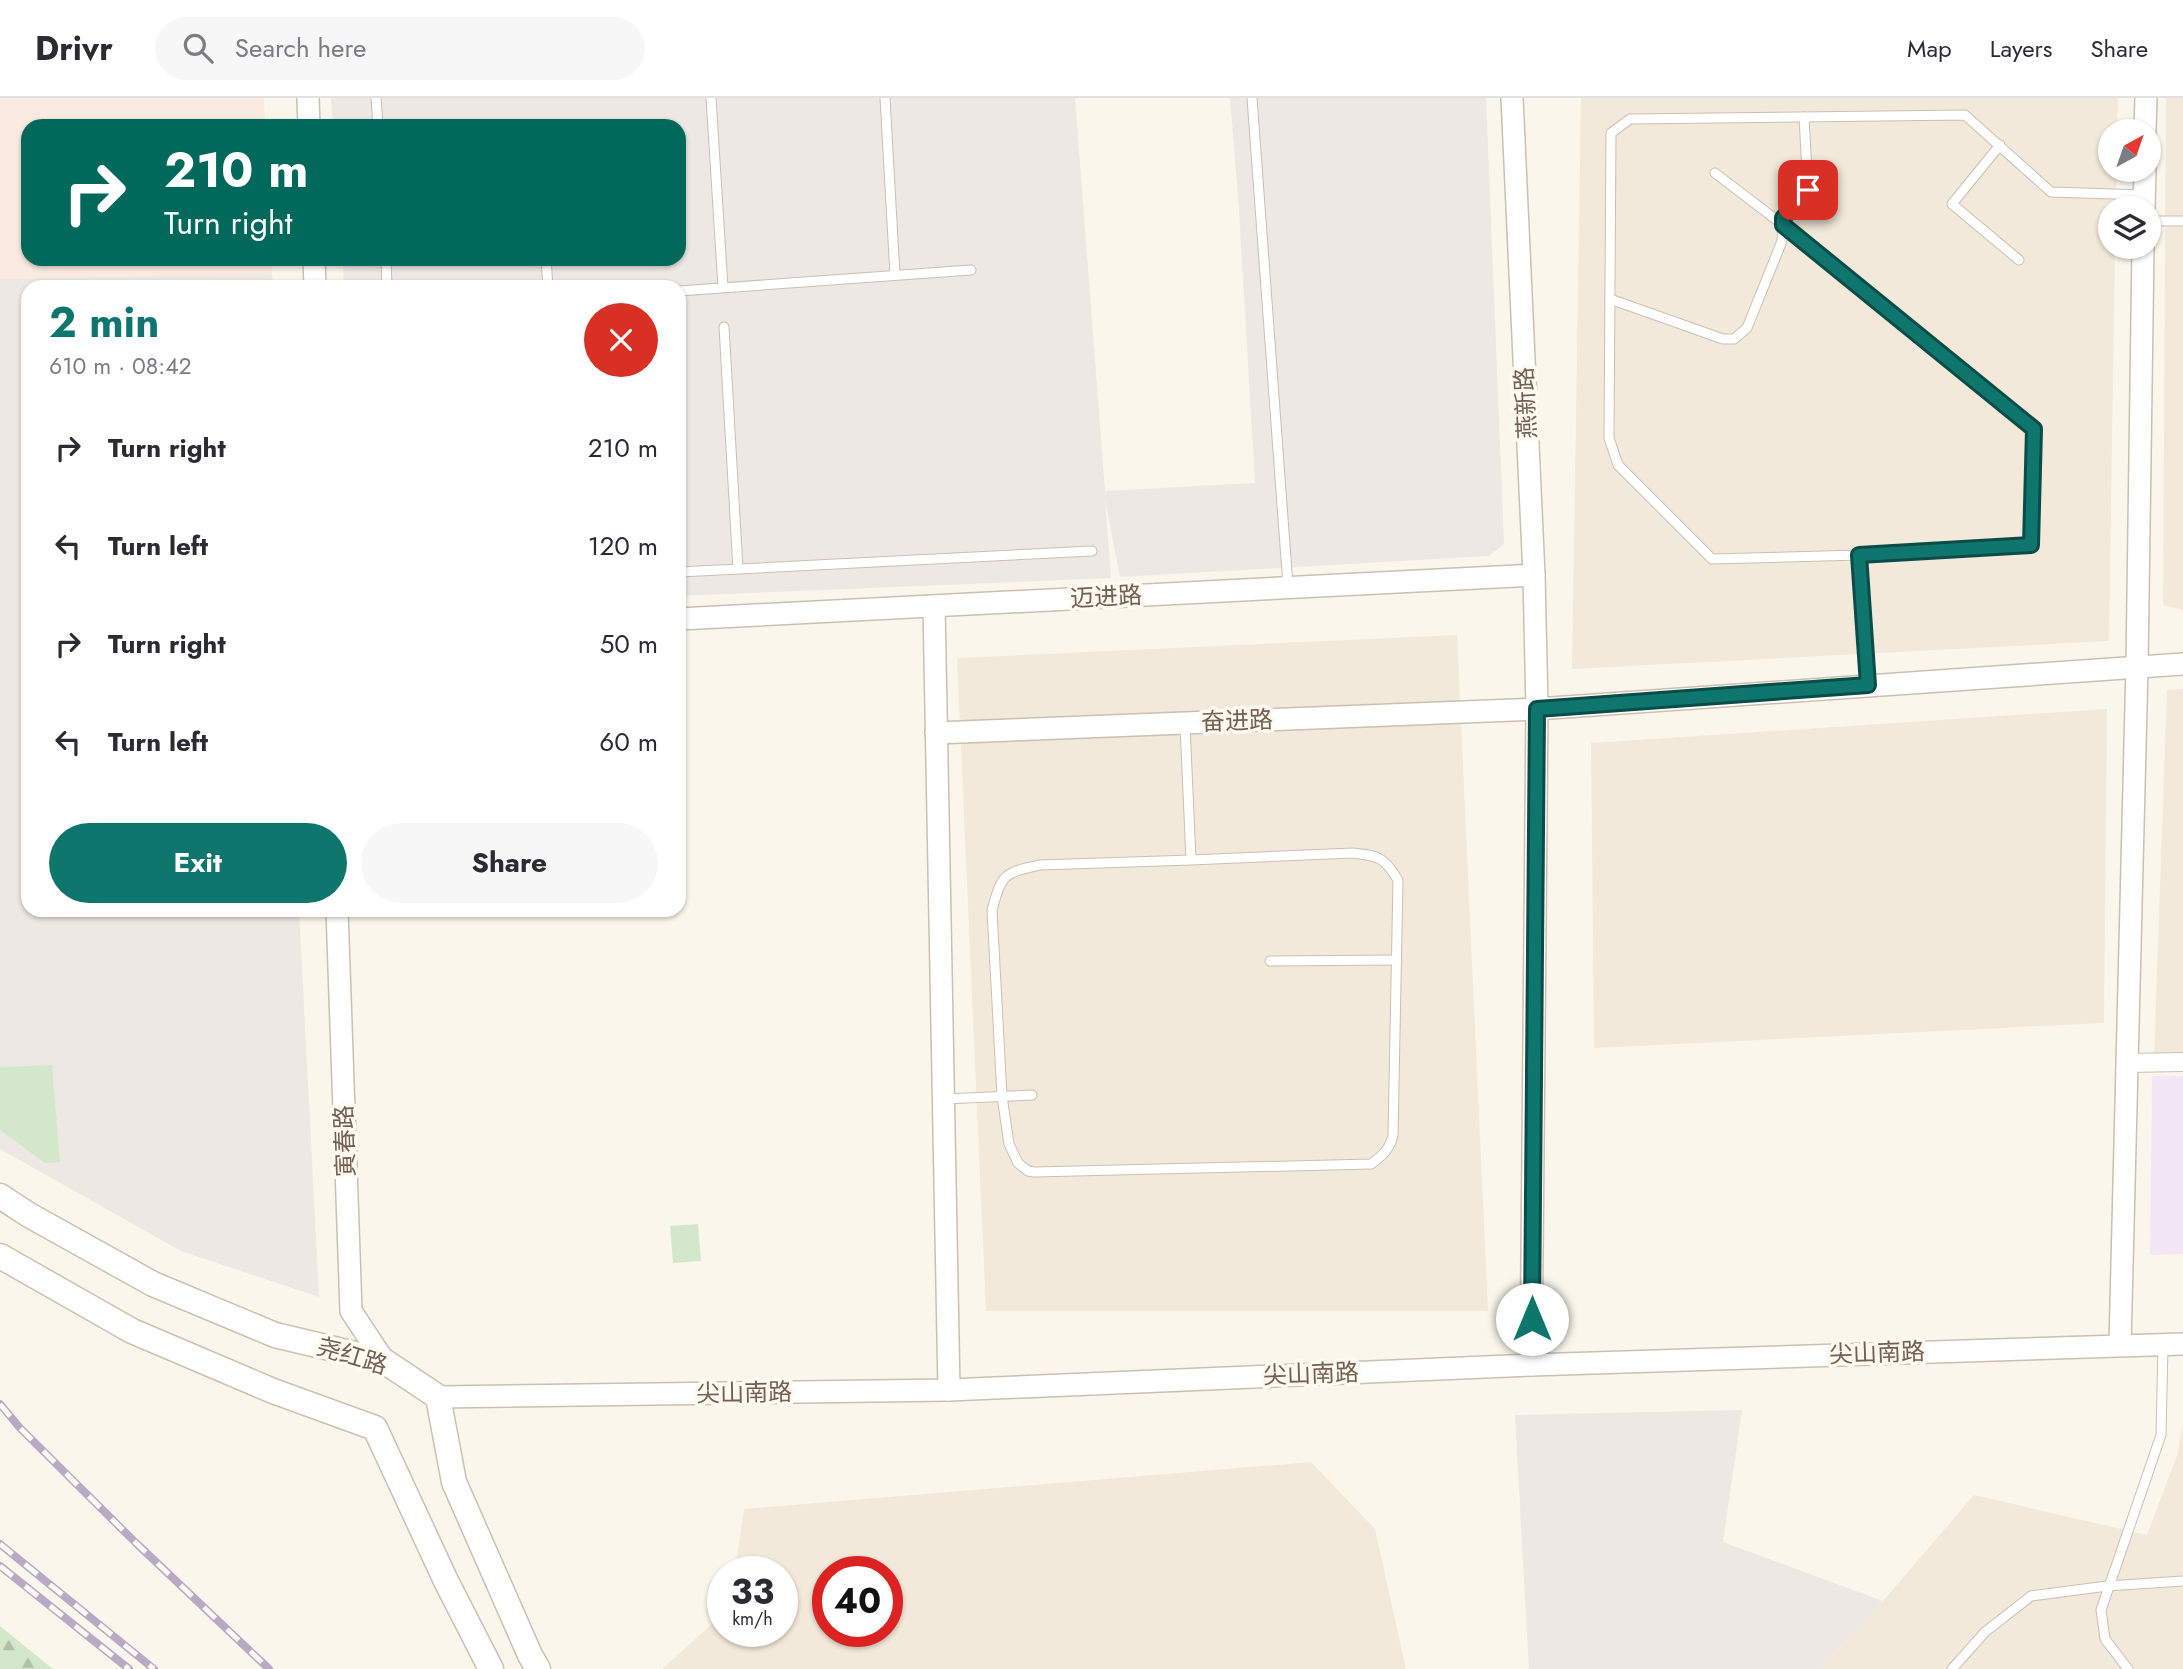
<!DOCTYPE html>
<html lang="en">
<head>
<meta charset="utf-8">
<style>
  body { margin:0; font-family:Jost,"Noto Sans SC",sans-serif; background:#f7f7f7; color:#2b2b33; height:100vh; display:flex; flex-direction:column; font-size:26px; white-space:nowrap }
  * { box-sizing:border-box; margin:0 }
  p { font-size:23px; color:#7c7c81 }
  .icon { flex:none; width:38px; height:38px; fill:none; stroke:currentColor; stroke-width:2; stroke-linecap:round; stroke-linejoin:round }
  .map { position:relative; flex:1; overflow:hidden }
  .panel { position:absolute; left:21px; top:182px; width:665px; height:637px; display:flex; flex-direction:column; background:#fff; border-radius:21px; box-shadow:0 2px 5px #0004 }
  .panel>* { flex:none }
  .top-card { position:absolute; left:21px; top:21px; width:665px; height:147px; border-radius:21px; box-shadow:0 2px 5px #0004; background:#00695c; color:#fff; overflow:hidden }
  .needle { width:46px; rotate:40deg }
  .fabs { position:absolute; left:2098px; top:21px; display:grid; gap:14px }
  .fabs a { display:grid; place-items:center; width:63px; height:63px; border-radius:50%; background:#fff; box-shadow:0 2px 5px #0004; font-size:35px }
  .speed { position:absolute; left:707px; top:1458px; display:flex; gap:14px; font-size:35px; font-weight:700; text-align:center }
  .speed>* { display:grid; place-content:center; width:91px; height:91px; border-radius:50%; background:#fff; box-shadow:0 2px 5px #0004; line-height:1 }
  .speed small { font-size:18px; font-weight:400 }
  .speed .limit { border:10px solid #d22; background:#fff; color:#111 }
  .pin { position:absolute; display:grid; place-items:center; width:60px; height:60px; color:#fff; margin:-30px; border-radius:14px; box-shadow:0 4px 10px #0006 }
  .me { position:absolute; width:77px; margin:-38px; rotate:0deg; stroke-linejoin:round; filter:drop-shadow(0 0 5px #0008) }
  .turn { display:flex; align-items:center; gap:24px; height:147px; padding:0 28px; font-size:32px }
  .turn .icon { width:91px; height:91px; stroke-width:2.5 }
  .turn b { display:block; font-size:49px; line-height:60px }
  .round { display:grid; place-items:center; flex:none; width:74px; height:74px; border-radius:37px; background:#f7f7f7 }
  .headline { display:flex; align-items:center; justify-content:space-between; height:119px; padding:0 28px }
  h1 { font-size:42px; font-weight:700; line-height:52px; color:#0f766e }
  .cta { display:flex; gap:14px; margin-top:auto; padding:14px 28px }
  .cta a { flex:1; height:80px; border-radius:42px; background:#0f766e; color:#fff; font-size:28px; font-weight:700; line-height:80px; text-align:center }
  .cta a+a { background:#f7f7f7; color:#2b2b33 }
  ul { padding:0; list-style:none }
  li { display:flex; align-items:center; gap:21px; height:98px; padding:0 28px }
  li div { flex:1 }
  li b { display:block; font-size:26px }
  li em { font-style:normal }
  header { display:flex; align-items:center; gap:42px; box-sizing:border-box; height:98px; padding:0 35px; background:#fff; border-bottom:2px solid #e1e1e2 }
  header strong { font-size:33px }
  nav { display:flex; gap:38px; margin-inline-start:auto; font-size:24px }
  .search { width:490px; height:63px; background:#f7f7f7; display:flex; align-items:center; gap:18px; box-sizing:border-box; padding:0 24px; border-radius:38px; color:#7c7c81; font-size:26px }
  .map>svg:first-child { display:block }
</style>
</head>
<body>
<header>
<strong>Drivr</strong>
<div class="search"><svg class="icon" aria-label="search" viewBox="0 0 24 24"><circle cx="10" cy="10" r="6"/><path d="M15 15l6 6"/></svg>Search here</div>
<nav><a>Map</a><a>Layers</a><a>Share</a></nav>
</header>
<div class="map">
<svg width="2183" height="1571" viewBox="0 0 2183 1571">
  <defs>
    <pattern id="forest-firs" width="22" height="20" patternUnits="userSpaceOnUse" patternTransform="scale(1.75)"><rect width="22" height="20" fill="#d3e8ca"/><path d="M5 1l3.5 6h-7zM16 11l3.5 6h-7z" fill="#b0bfa6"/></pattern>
  </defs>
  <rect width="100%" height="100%" fill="#fbf6eb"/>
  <g fill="#f2e9da" fill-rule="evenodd">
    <path d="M 1581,0 L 2118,0 L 2117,33 L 2110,33 L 2110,72 L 2117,72 L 2116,110 L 2110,110 L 2110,149 L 2115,149 L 2109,543 L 1572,571 Z"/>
    <path d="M 2166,0 L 2183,0 L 2183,512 L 2163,507 Z"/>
    <path d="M 1457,537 L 1488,1213 L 986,1213 L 957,560 Z"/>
    <path d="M 2183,591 L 2183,957 L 2154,957 L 2167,592 Z"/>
    <path d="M 2107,611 L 2104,925 L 1594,950 L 1591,645 Z"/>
    <path d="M 2183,1326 L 2183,1571 L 1820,1571 L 1883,1503 L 1974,1397 L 2147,1437 L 2178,1355 Z"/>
    <path d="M 1311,1364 L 1375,1431 L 1406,1571 L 662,1571 L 723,1516 L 723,1533 L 782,1533 L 782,1474 L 735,1473 L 744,1411 ZM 828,1474 L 887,1474 L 887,1533 L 828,1533 Z"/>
  </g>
  <path fill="#faeae0" d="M 0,0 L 264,0 L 265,28 L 28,28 L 28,161 L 272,161 L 272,176 L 0,181 Z"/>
  <g fill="#ede8e3">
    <path d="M 331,0 L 1075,0 L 1105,393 L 1255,385 L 1239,111 L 1230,0 L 1486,0 L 1504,446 L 1489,458 L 1120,479 L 1105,401 L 1111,480 L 679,498 L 679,189 L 344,189 L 343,161 L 679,161 L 679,28 L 333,28 Z"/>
    <path d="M 272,176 L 273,189 L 28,189 L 28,812 L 299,812 L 319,1199 L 181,1153 L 0,1051 L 0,181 Z"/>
    <path d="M 1742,1312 L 1723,1444 L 1883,1503 L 1820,1571 L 1529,1571 L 1515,1317 Z"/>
  </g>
  <path fill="#f3e7f7" d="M 2152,978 L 2183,978 L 2183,1156 L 2150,1157 Z"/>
  <path fill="url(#forest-firs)" d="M 0,1528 L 53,1571 L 0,1571 Z"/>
  <g fill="#d3e8ca">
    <path d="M 52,967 L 60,1064 L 45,1065 L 0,1032 L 0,969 Z"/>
    <path d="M 698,1126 L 701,1163 L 673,1165 L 670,1128 Z"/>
  </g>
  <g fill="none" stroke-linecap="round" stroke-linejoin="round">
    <defs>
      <g id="service">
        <path d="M 376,0 L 378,28"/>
        <path d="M 711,0 L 723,189"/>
        <path d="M 885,0 L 895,177"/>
        <path d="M 1252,0 L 1288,488"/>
        <path d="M 2000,47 L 1952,106 L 2019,162"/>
        <path d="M 1715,75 L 1783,127 L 2034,331 L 2031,448 L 1859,457"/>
        <path d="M 2149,123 L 2183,123"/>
        <path d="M 386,161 L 387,189"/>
        <path d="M 546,161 L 548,189"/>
        <path d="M 679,193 L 971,172"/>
        <path d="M 1610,201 L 1723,241 L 1734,241 L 1747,230 L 1782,143 L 1783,120 L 1808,92 L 1804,19"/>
        <path d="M 724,229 L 738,471"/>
        <path d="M 679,474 L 1092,453"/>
        <path d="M 1868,587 L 1859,457 L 1712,461 L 1618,367 L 1609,340 L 1611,35 L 1630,21 L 1965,17 L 2051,94 L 2144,97"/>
        <path d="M 1185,627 L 1191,762 L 1040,767 C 1003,775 1002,776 992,812 L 1002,998 L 1009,1046 L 1018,1065 L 1028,1073 L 1034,1074 L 1371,1066 C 1382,1058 1389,1052 1393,1038 L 1398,782 C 1384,759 1379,758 1353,755 L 1191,762"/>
        <path d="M 1270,863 L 1397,862"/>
        <path d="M 944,1001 L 1032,997"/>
        <path d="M 1952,1571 L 1985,1534 L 2031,1498 L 2107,1488 L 2183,1483"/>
        <path d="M 2128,1571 L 2105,1541 L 2101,1512 L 2161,1337 L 2163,1248"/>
      </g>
      <path id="minor" d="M 2127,965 L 2183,964"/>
      <g id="tertiary">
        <path d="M 308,0 L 309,28"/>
        <path d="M 1512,0 L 1534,477 L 1537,611 L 1531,1267"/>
        <path d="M 2145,33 L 2146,0"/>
        <path d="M 2144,110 L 2145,72"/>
        <path d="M 314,161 L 315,189"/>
        <path d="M 934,508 L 949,1292"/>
        <path d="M 679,521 L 1534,477"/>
        <path d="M 936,635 L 1537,611 L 2183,566"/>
        <path d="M 337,812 L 351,1213 L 384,1263"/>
        <path d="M 2120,1247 L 2137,568 L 2143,149"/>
        <path d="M 438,1299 L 949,1292 L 1531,1267 L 2183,1246"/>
      </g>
      <g id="secondary">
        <path d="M 0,1098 L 29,1117 L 153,1186 L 275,1237 L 384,1263 L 438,1299 L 454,1384 L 530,1557 L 538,1571"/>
        <path d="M 0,1158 L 132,1233 L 273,1293 L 375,1330 L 446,1483 L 491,1571"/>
      </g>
    </defs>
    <use href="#service" stroke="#ccbfb1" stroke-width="11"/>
    <use href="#minor" stroke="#ccbfb1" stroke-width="20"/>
    <use href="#tertiary" stroke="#ccbfb1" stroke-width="24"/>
    <use href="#secondary" stroke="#cec0af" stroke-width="27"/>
    <use href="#service" stroke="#fff" stroke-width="9"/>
    <use href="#minor" stroke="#fff" stroke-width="18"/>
    <use href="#tertiary" stroke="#fff" stroke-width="21"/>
    <use href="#secondary" stroke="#fff" stroke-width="24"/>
    <defs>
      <g id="rail">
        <path d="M 0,1306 L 20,1330 L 136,1445 L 269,1571"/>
        <path d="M 0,1446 L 154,1571"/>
        <path d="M 0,1468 L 129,1571"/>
      </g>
    </defs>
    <use href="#rail" stroke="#baa9c4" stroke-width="8"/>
    <use href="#rail" stroke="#fefaf1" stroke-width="5" stroke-dasharray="16" stroke-linecap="butt"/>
  </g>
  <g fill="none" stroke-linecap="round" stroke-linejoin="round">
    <defs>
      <path id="route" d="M 1532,1221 L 1537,611 L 1868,587 L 1859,457 L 2031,447 L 2034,331 L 1783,127 L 1783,120 L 1808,92"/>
    </defs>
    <use href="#route" stroke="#0a4d48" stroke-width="18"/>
    <use href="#route" stroke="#0f766e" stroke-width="12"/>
  </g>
  <g text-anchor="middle" stroke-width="7" stroke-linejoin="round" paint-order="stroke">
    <g font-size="24" fill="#746050" stroke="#fefaf1">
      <text transform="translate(1526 305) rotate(-93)" y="8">燕新路</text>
      <text transform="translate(1106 499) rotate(-3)" y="8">迈进路</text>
      <text transform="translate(1237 623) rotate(-2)" y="8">奋进路</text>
      <text transform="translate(345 1043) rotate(-92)" y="8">寅春路</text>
      <text transform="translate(1877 1255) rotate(-2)" y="8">尖山南路</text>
      <text transform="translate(352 1258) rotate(17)" y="8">尧红路</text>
      <text transform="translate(1311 1276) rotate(-2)" y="8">尖山南路</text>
      <text transform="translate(744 1295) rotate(-1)" y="8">尖山南路</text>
    </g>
  </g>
</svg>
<div class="fabs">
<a><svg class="needle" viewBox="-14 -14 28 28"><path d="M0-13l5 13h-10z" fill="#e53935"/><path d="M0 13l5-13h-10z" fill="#7c7c81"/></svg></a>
<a><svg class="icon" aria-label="layers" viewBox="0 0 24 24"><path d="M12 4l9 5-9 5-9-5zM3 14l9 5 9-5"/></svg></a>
</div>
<div class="speed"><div>33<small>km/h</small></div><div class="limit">40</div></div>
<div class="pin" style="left:1808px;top:92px;background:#d93025"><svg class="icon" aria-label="arrive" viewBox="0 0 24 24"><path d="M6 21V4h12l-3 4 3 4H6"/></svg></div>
<svg class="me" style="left:1532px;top:1221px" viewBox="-20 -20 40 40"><circle r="19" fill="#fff"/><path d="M0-13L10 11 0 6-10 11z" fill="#0f766e"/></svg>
<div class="top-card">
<div class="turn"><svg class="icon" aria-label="right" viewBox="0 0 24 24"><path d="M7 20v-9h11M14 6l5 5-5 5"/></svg><div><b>210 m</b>Turn right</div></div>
</div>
<section class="panel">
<div class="headline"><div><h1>2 min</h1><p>610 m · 08:42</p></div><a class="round" style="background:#d93025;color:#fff"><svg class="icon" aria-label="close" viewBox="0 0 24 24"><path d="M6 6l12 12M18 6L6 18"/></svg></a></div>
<ul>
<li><svg class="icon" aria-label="right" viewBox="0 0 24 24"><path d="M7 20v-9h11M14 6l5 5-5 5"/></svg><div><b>Turn right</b></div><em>210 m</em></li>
<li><svg class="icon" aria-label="left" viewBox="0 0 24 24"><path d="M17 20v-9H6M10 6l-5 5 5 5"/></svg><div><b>Turn left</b></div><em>120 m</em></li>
<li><svg class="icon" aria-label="right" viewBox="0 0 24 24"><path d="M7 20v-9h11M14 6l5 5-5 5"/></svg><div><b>Turn right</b></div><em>50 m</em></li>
<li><svg class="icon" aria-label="left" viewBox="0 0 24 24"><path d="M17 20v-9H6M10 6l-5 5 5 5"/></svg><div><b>Turn left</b></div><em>60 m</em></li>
</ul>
<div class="cta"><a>Exit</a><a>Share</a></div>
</section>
</div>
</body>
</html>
